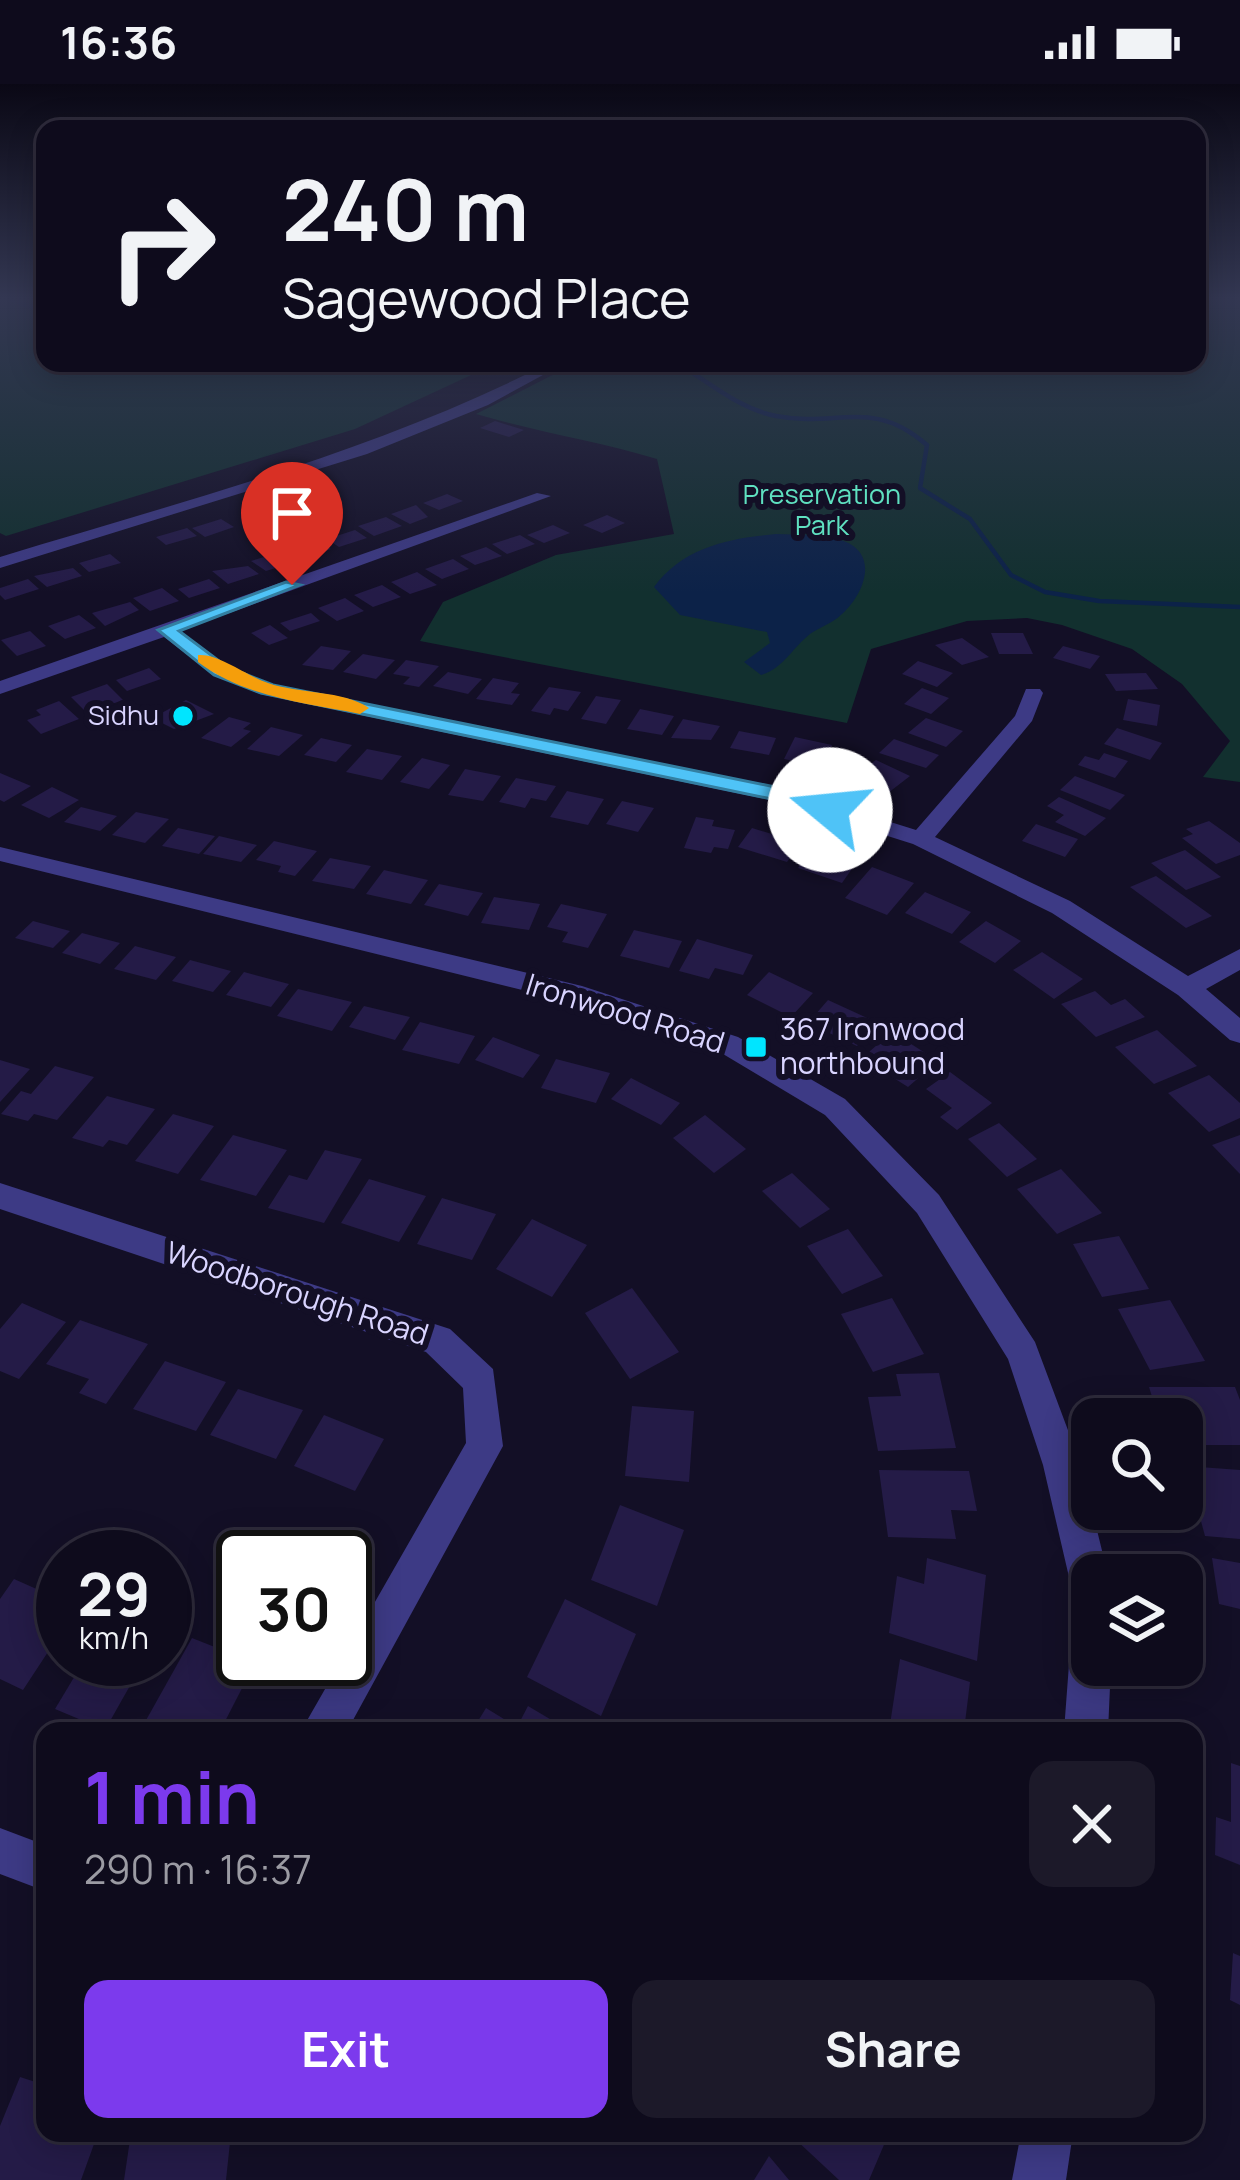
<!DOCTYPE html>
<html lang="en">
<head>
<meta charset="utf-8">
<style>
  body { margin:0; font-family:Manrope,sans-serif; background:#1c1929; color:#f1f3f6; height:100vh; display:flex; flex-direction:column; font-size:45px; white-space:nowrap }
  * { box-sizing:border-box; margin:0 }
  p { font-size:39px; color:#9b9ba3 }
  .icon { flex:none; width:66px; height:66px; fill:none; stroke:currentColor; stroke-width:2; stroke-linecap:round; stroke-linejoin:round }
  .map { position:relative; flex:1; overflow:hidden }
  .sheet { position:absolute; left:36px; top:1638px; width:1167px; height:420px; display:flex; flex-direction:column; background:#0e0b1c; border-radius:24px; box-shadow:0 6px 30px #0003,0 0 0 3px #2e2b3b }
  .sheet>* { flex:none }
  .banner { position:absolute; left:36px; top:36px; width:1170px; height:252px; border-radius:24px; box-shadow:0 6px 30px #0003,0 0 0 3px #2e2b3b; background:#0e0b1c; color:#f1f3f6; overflow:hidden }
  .fabs { position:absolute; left:1071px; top:1314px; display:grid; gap:24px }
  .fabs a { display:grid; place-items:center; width:132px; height:132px; border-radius:24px; background:#0e0b1c; box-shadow:0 6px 30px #0003,0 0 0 3px #2e2b3b; font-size:60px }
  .speed { position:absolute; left:36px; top:1446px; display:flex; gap:24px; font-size:60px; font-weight:700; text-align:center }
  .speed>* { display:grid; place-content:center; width:156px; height:156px; border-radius:50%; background:#0e0b1c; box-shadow:0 6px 30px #0003,0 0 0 3px #2e2b3b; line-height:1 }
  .speed small { font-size:30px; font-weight:400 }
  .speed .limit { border:6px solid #111; border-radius:18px; background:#fff; color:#111 }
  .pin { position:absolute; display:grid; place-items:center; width:102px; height:102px; color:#fff; margin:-123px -51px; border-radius:50% 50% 50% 0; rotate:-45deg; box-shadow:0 0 12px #0007 }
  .pin .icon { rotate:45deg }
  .me { position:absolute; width:132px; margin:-66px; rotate:287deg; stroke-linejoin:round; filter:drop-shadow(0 0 9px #0008) }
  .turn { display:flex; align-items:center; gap:42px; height:252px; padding:0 48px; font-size:54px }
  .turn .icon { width:156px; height:156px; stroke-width:2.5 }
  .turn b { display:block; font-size:84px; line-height:102px }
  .round { display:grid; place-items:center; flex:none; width:126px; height:126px; border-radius:24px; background:#1c1929 }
  .headline { display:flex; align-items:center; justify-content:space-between; height:204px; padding:0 48px }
  h1 { font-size:72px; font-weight:700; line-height:90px; color:#7c3aed }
  .button { display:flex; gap:24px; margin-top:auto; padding:24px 48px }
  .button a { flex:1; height:138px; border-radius:24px; background:#7c3aed; color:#fff; font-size:48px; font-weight:700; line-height:138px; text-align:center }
  .button a+a { background:#1c1929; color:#f1f3f6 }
  .status { display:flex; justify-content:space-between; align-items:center; height:84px; padding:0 60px; background:#0e0b1c; direction:ltr }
  .status svg { height:33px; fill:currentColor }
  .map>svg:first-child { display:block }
</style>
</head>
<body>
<div class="status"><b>16:36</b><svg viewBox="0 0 49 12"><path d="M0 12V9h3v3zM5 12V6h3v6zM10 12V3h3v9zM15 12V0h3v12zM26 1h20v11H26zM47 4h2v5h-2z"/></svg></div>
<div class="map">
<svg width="1240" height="2096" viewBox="0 0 1240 2096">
  <rect width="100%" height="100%" fill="#130f26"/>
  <g fill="#12302f">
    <path d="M 0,216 L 45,216 L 45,279 L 497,279 L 355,345 L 6,452 L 0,449 Z"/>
    <path d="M 1197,216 L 1240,216 L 1240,698 L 1203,693 L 1230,657 L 1182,600 L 1132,565 L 1062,541 L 1027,534 L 967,537 L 871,565 L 847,639 L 420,557 L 443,518 L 556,471 L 674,450 L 657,375 C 597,357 537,348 476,330 L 576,279 L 1197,279 Z"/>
  </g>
  <path fill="#0c2248" d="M 776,450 C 796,451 822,449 841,456 C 881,469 864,510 842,530 C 833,539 820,543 810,550 C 792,564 784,584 761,591 L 744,578 L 770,559 L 767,548 L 680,531 L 654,503 C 683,463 730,454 776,450 Z"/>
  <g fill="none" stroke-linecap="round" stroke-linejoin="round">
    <g stroke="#0c2248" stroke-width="4.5">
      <path d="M 11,216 L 45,227"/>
      <path d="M 677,279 C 709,298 739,325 776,332 C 837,344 872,313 927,361 L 920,404 L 970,435 L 1011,491 L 1045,508 L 1099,517 L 1240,523"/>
    </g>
  </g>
  <g fill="#241b47">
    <path d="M 495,337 L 524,346 L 509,353 L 480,344 Z"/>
    <path d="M 447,410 L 463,417 L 439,426 L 423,419 Z"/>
    <path d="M 416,421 L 428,433 L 410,440 L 391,430 Z"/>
    <path d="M 607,431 L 625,439 L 602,449 L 583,441 Z"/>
    <path d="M 386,433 L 402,442 L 374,452 L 358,442 Z"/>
    <path d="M 221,435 L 234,443 L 205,453 L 192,444 Z"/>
    <path d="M 553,441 L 570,449 L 544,459 L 527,451 Z"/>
    <path d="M 187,444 L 197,452 L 166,461 L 156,453 Z"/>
    <path d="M 355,446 L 367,454 L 339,463 L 327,455 Z"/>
    <path d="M 520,451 L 535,460 L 507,470 L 492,460 Z"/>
    <path d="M 314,454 L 331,465 L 303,475 L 286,463 Z"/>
    <path d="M 486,463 L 502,472 L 475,481 L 460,472 Z"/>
    <path d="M 281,468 L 295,478 L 266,487 L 251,477 Z"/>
    <path d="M 110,470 L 121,479 L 89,488 L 79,479 Z"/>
    <path d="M 453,475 L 469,485 L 442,495 L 425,485 Z"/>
    <path d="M 248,482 L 259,490 L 228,500 L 212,487 Z"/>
    <path d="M 73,484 L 82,492 L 47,503 L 34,492 Z"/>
    <path d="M 417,488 L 437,501 L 410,510 L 391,498 Z"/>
    <path d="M 28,495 L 39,505 L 5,516 L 0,511 L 0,504 Z"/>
    <path d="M 209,495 L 220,504 L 189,514 L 178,505 Z"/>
    <path d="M 382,501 L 401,513 L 373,523 L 354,511 Z"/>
    <path d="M 162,504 L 179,517 L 150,527 L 133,514 Z"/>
    <path d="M 345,514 L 364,527 L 337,537 L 318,524 Z"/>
    <path d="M 130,518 L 139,526 L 105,542 L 92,529 Z"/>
    <path d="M 311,529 L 320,537 L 290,547 L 280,539 Z"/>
    <path d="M 79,531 L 96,544 L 65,555 L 48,542 Z"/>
    <path d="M 270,541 L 288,554 L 269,561 L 251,549 Z"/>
    <path d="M 30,547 L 46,562 L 17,572 L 1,556 Z"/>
    <path d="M 991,549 L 1023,549 L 1033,570 L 999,570 Z"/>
    <path d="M 962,554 L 989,573 L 962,581 L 935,561 Z"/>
    <path d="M 321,562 L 351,567 L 333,586 L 302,581 Z"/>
    <path d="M 1063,562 L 1100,572 L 1090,585 L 1053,574 Z"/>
    <path d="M 363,570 L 395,576 L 376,595 L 343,588 Z"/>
    <path d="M 406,576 L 439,582 L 419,603 L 403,600 L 410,593 L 393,590 Z"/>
    <path d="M 918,577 L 953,589 L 937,603 L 902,590 Z"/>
    <path d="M 149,584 L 161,595 L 127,607 L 116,596 Z"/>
    <path d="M 448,588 L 482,595 L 468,610 L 433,602 Z"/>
    <path d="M 1146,589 L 1158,605 L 1116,607 L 1105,590 Z"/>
    <path d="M 493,594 L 519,599 L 511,609 L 520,610 L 512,621 L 476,615 Z"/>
    <path d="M 107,600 L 123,616 L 87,629 L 71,613 Z"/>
    <path d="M 549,603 L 581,608 L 568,627 L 554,624 L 550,631 L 531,627 Z"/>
    <path d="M 922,604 L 949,614 L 931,630 L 904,620 Z"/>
    <path d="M 596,612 L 621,616 L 606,640 L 581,635 Z"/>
    <path d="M 1128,615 L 1160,621 L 1157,642 L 1123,636 Z"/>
    <path d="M 186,616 L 214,630 L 174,645 L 152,634 Z"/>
    <path d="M 59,617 L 79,635 L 41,650 L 27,636 L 41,631 L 36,626 Z"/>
    <path d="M 640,625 L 674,632 L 662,651 L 627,645 Z"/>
    <path d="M 229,633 L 251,639 L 243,645 L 251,647 L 231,663 L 201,654 Z"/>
    <path d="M 926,634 L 963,647 L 946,663 L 908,649 Z"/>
    <path d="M 683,635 L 720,642 L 711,656 L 671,654 Z"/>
    <path d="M 271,643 L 303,651 L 279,672 L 247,665 Z"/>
    <path d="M 1117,644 L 1162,659 L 1150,676 L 1104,660 Z"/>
    <path d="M 739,647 L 776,654 L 769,671 L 730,664 Z"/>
    <path d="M 795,653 L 832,661 L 821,683 L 784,675 Z"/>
    <path d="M 321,654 L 352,661 L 336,678 L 304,671 Z"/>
    <path d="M 894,655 L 939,671 L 926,684 L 879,669 Z"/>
    <path d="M 367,665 L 402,672 L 382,696 L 346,688 Z"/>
    <path d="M 1104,669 L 1128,677 L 1115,694 L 1078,681 L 1085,672 L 1099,676 Z"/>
    <path d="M 422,674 L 450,681 L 429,705 L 400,698 Z"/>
    <path d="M 876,676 L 910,692 L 888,709 L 853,692 Z"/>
    <path d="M 465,685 L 501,692 L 483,717 L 448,711 Z"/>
    <path d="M 0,689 L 31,702 L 4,718 L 0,716 Z"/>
    <path d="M 1075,692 L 1125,711 L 1110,726 L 1060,706 Z"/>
    <path d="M 516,694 L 556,702 L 546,717 L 531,714 L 525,724 L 499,718 Z"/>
    <path d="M 52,703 L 79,716 L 49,734 L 21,721 Z"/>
    <path d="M 567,707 L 604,715 L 588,741 L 550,733 Z"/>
    <path d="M 1059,713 L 1106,734 L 1085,752 L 1055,738 L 1064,731 L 1047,722 Z"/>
    <path d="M 622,717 L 654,724 L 638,748 L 606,740 Z"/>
    <path d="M 81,723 L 117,732 L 100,747 L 64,738 Z"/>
    <path d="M 136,728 L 169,735 L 145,759 L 112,751 Z"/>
    <path d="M 696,733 L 714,736 L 712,742 L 735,746 L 728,765 L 714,763 L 711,769 L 684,764 Z"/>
    <path d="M 1209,737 L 1240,759 L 1240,771 L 1216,780 L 1182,754 L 1193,750 L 1186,745 Z"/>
    <path d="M 1036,740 L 1078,755 L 1065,773 L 1022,757 Z"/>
    <path d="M 178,744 L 215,752 L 199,770 L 162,762 Z"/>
    <path d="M 752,744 L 801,759 L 787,778 L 738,763 Z"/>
    <path d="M 219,752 L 257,761 L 241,778 L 203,770 Z"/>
    <path d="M 274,757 L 317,767 L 295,792 L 278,788 L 281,782 L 256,776 Z"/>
    <path d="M 812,765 L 856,779 L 842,799 L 798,784 Z"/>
    <path d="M 1185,766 L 1221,793 L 1186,806 L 1151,779 Z"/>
    <path d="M 330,774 L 371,782 L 354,805 L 312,797 Z"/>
    <path d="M 872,783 L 914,799 L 887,831 L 845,814 Z"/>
    <path d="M 384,786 L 428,796 L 411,820 L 366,810 Z"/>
    <path d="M 1156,792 L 1212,832 L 1186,844 L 1130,803 Z"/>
    <path d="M 439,800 L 483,809 L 468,832 L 424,821 Z"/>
    <path d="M 925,808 L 971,828 L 952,850 L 905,829 Z"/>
    <path d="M 494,813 L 540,820 L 529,846 L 481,839 Z"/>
    <path d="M 561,820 L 607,830 L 588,864 L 562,858 L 568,848 L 547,843 Z"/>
    <path d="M 33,837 L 70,847 L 53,864 L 15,854 Z"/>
    <path d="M 986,837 L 1021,857 L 995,879 L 959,858 Z"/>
    <path d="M 634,846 L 682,857 L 669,884 L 620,872 Z"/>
    <path d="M 82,849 L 120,859 L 100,880 L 62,869 Z"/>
    <path d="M 697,855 L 753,871 L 743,891 L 715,884 L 709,895 L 679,887 Z"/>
    <path d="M 135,862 L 176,873 L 156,896 L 114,885 Z"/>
    <path d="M 1042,868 L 1083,895 L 1054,915 L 1013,886 Z"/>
    <path d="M 190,876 L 231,887 L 213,908 L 172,897 Z"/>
    <path d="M 244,888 L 289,900 L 271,923 L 226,911 Z"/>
    <path d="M 769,888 L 813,909 L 791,933 L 747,911 Z"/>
    <path d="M 298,905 L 352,918 L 332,947 L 277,932 Z"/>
    <path d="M 1095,907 L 1111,921 L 1125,915 L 1145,933 L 1096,953 L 1061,920 Z"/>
    <path d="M 828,916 L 876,938 L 857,962 L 808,939 Z"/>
    <path d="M 364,922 L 410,933 L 395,956 L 349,943 Z"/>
    <path d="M 420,938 L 475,952 L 459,980 L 402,966 Z"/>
    <path d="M 1157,946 L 1197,982 L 1154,1000 L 1115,963 Z"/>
    <path d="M 892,948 L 938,977 L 908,1003 L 862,974 Z"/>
    <path d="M 493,953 L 540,971 L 523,994 L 475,976 Z"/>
    <path d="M 556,975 L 610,989 L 596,1019 L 541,1004 Z"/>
    <path d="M 0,976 L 30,985 L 0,1018 Z"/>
    <path d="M 55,982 L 94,993 L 57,1036 L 34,1030 L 28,1037 L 1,1030 L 21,1007 L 31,1010 Z"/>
    <path d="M 950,988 L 992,1019 L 957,1046 L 940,1033 L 952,1024 L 926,1005 Z"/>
    <path d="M 1209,991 L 1240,1019 L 1240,1034 L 1209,1048 L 1168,1009 Z"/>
    <path d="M 631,994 L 680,1019 L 661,1041 L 611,1015 Z"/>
    <path d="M 107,1012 L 155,1025 L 127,1061 L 109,1056 L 103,1063 L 72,1054 Z"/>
    <path d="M 173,1030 L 214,1042 L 178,1090 L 135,1077 Z"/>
    <path d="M 705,1031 L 746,1065 L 714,1089 L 673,1054 Z"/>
    <path d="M 999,1039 L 1037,1075 L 1007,1093 L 968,1055 Z"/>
    <path d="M 233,1051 L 287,1066 L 256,1112 L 200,1096 Z"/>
    <path d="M 1240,1051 L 1240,1090 L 1212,1061 Z"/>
    <path d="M 325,1066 L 362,1075 L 324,1139 L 268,1124 L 289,1091 L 307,1096 Z"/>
    <path d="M 1061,1085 L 1102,1129 L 1057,1150 L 1017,1105 Z"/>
    <path d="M 792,1089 L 830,1125 L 800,1144 L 762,1107 Z"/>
    <path d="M 369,1095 L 426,1112 L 399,1158 L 341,1139 Z"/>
    <path d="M 442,1114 L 496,1130 L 472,1176 L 417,1160 Z"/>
    <path d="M 532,1135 L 587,1161 L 552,1213 L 496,1185 Z"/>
    <path d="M 848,1145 L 883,1192 L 842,1210 L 807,1162 Z"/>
    <path d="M 1119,1152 L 1149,1205 L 1102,1213 L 1073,1160 Z"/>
    <path d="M 632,1204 L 679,1268 L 630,1295 L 585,1229 Z"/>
    <path d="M 892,1214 L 924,1270 L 873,1288 L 841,1230 Z"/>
    <path d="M 1170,1216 L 1205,1277 L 1150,1286 L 1118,1225 Z"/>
    <path d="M 22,1219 L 66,1238 L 19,1295 L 0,1287 L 0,1245 Z"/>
    <path d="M 80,1236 L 148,1260 L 106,1320 L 79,1309 L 89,1295 L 46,1280 Z"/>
    <path d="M 165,1277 L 226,1298 L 196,1347 L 133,1325 Z"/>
    <path d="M 939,1289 L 956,1364 L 878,1367 L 868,1313 L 901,1312 L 896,1290 Z"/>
    <path d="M 1149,1303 L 1235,1303 L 1240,1316 L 1240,1361 L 1198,1361 L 1190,1338 L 1159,1335 Z"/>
    <path d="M 238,1305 L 303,1326 L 276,1375 L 210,1351 Z"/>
    <path d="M 632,1322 L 694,1327 L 689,1398 L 625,1392 Z"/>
    <path d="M 324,1331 L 384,1355 L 355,1407 L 294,1382 Z"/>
    <path d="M 1186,1382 L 1240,1386 L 1240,1455 L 1205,1452 Z"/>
    <path d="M 879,1386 L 969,1387 L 977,1427 L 951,1426 L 956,1455 L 888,1453 Z"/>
    <path d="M 620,1421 L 684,1446 L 657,1522 L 591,1496 Z"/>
    <path d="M 927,1474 L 986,1491 L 977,1577 L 889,1549 L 897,1492 L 924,1500 Z"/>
    <path d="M 1212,1474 L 1240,1479 L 1240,1525 L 1219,1520 Z"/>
    <path d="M 14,1495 L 59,1515 L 63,1510 L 63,1545 L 23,1606 L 0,1595 L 0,1515 Z"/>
    <path d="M 565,1515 L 636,1550 L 601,1632 L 527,1593 Z"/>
    <path d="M 192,1554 L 255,1579 L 220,1647 L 140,1647 Z"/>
    <path d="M 85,1575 L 145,1575 L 105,1646 L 55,1625 Z"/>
    <path d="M 900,1575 L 970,1598 L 964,1647 L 889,1647 Z"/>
    <path d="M 528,1622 L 570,1647 L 472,1647 L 486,1624 L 517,1643 Z"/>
    <path d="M 1231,1679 L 1240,1682 L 1240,1781 L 1215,1771 L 1216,1733 L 1231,1738 Z"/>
    <path d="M 1233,1869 L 1240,1872 L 1240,1921 L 1230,1916 Z"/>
    <path d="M 20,1993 L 45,2001 L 45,2049 L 98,2049 L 81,2096 L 0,2096 L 0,2042 Z"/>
    <path d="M 131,2049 L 231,2049 L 226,2096 L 124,2096 Z"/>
    <path d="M 797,2049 L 889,2049 L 869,2096 L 839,2096 L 794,2054 Z"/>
    <path d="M 769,2072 L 789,2096 L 754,2096 Z"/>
  </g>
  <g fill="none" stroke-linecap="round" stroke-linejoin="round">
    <g fill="#3d3a85" fill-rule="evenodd">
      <path d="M 537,409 L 551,412 L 180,547 L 228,583 L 273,601 L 785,705 L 916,746 L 1015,632 L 1026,605 L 1040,605 L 1043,609 L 1032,637 L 935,753 L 1070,817 L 1188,892 L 1240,865 L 1240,886 L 1206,905 L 1240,934 L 1240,959 L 1230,956 L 1178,911 L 1052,829 L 913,760 L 780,718 L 260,610 L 214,591 L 164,553 L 0,610 L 0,597 Z"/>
      <path d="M 0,763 L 582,902 L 738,953 L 845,1015 L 939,1111 L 1035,1258 L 1081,1381 L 1108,1491 L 1092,1491 L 1092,1581 L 1111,1581 L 1108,1647 L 1064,1647 L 1072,1540 L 1078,1526 L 1084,1523 L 1072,1506 L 1043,1381 L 1008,1275 L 917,1129 L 825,1031 L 718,967 L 567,917 L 0,777 Z"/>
      <path d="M 0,1099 L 450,1245 L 493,1285 L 503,1362 L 347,1647 L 301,1647 L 466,1359 L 463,1304 L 426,1268 L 0,1125 Z"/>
      <path d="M 0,1744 L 45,1761 L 45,1807 L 0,1790 Z"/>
      <path d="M 1021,2049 L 1073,2049 L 1066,2096 L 1012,2096 Z"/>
    </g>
    <path fill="#3d3a85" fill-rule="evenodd" d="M 549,279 L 565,279 L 488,321 L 367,370 L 0,484 L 0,473 C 186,416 375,368 549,279 Z"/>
  </g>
  <linearGradient id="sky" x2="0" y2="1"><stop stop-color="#0a0815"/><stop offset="0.42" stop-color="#333752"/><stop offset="1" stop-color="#333752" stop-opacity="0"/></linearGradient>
  <rect width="1240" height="509" fill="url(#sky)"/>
  <path fill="#4fc3f7" stroke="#337fa1" stroke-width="3" d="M 286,498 L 300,501 L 179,547 L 227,583 L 273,601 L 785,705 L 841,726 L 830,733 L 781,717 L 261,609 L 214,591 L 158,546 Z"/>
  <path fill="#f59e0b" d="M 198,571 C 218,569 247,592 268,599 C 299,610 343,606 369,624 L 360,630 C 305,619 244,613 198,578 Z"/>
  <g fill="#00e5ff" stroke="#130f26" stroke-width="4.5">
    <circle cx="183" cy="632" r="12"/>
    <rect x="744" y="951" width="24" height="24" rx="6"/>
  </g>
  <g text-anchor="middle" stroke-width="12" stroke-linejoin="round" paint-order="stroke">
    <g font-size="27" fill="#5fe0c0" stroke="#130f26">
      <text x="822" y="420">Preservation<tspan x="822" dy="31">Park</tspan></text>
    </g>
    <g font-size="27" fill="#d9d4ff" stroke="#130f26" text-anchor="end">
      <text x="159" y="641">Sidhu</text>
    </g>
    <g font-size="30" fill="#d9d4ff" stroke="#130f26">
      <text transform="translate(625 930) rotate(17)" y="10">Ironwood Road</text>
      <text transform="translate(297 1210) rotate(18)" y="10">Woodborough Road</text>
    </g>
    <g font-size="30" fill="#d9d4ff" stroke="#130f26" text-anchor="start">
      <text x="780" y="956">367 Ironwood<tspan x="780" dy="34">northbound</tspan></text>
    </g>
  </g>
</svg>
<div class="fabs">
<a><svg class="icon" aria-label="search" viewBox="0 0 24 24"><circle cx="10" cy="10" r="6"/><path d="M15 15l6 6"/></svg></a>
<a><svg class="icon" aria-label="layers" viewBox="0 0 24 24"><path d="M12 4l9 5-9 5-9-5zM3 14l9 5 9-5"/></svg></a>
</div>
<div class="speed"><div>29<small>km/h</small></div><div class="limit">30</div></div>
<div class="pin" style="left:292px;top:501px;background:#d93025"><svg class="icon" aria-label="arrive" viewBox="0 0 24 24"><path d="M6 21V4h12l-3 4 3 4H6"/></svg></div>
<svg class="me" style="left:830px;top:726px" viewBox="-20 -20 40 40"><circle r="19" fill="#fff"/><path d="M0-13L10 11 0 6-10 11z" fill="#4fc3f7"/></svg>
<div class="banner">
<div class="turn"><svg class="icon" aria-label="right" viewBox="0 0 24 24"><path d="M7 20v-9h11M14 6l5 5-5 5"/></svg><div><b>240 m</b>Sagewood Place</div></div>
</div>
<section class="sheet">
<div class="headline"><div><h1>1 min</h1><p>290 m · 16:37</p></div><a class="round"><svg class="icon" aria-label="close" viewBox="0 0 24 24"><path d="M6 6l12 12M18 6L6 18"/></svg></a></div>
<div class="button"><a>Exit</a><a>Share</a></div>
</section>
</div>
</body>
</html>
